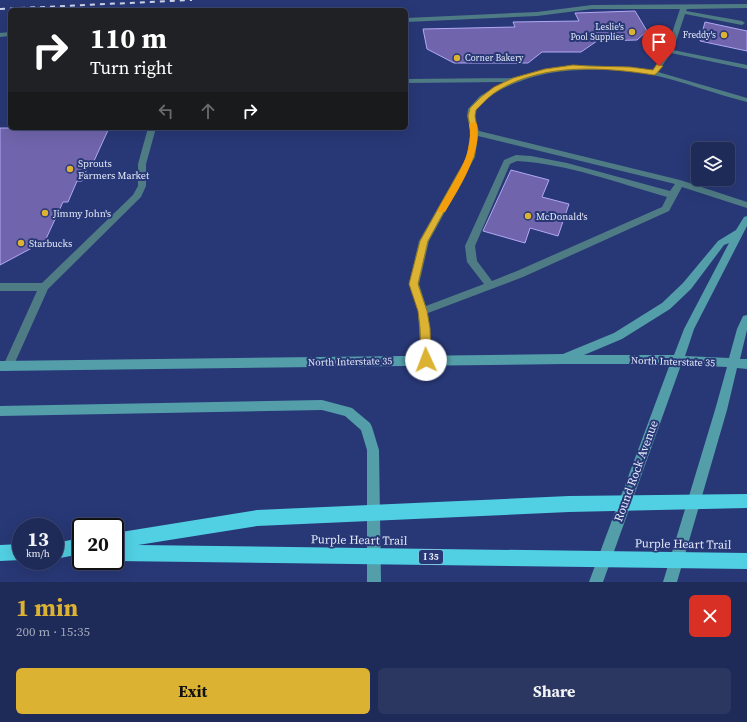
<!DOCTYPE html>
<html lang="en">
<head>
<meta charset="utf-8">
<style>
  body { margin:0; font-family:"Source Serif 4",serif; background:#2b3661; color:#f1f3f6; height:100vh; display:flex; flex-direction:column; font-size:15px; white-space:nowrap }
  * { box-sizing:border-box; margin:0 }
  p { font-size:13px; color:#a1a7ba }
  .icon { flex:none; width:22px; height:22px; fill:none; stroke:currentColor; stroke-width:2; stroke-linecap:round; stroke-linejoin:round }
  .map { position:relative; height:582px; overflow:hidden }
  .side { display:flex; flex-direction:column; background:#1e2a58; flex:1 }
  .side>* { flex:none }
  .top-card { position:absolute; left:8px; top:8px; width:400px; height:122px; border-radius:6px; box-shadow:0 4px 16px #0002,0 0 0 1px #3c466e; background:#202124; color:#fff; overflow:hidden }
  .controls { position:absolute; left:691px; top:142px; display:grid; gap:8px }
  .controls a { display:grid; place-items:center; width:44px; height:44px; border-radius:6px; background:#1e2a58; box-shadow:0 4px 16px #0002,0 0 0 1px #3c466e; font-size:20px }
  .speed { position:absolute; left:12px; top:518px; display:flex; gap:8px; font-size:20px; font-weight:700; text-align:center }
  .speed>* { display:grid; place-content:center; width:52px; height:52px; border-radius:50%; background:#1e2a58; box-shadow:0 4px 16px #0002,0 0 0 1px #3c466e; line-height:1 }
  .speed small { font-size:10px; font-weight:400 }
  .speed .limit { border:2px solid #111; border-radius:6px; background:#fff; color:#111 }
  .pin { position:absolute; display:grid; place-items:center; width:34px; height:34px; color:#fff; margin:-41px -17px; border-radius:50% 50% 50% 0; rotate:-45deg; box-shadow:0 0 4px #0007 }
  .pin .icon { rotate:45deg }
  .me { position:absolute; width:44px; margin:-22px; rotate:358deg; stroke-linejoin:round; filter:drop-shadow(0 0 3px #0008) }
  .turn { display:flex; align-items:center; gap:14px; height:84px; padding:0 16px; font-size:18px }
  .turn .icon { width:52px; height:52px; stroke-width:2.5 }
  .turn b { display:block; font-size:28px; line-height:34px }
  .lanes { display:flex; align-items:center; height:38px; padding:0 16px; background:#0003; justify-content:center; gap:20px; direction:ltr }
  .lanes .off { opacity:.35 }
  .round { display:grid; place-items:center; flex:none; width:42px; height:42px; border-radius:6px; background:#2b3661 }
  .overview { display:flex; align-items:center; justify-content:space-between; height:68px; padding:0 16px }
  h1 { font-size:24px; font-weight:700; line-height:30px; color:#dcb233 }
  .primary-button { display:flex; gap:8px; margin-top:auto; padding:8px 16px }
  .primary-button a { flex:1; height:46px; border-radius:6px; background:#dcb233; color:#111; font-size:16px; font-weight:700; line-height:46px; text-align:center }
  .primary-button a+a { background:#2b3661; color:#f1f3f6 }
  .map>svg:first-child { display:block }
</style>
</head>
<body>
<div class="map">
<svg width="747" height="582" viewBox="0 0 747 582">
  <rect width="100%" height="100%" fill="#283876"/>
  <g fill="#7065ac" stroke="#b1a8f3">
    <path d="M 635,11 L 647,31 L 637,40 L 597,41 L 581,52 L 542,52 L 528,63 L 454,63 L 427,49 L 423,29 L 515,27 L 513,22 L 579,21 L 575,13 Z"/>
    <path d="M 705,22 L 747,31 L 747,51 L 700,41 Z"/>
    <path d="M 0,128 L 109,128 L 94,161 L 90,161 L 82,181 L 77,181 L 68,202 L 63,202 L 45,241 L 0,265 Z"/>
    <path d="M 511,170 L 549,180 L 542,197 L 569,204 L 558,236 L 530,228 L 525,243 L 483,231 Z"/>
  </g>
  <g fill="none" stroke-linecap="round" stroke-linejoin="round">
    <g fill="#4f7c84" fill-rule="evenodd">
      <path d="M 747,4 L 747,8 L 687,9 L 686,11 L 742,21 L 745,23 L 742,25 L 685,14 L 673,50 L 747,65 L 747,69 L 671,53 L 658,72 L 747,98 L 747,102 C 715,94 685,82 653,75 C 638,72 623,71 608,70 C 568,69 541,71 504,88 C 496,92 479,102 476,111 C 473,117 477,125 479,131 L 680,180 L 747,202 L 747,208 L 682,187 L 669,211 L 523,277 L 428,313 L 431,360 L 430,363 L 426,365 L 422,363 L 421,360 L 418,311 L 409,284 L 419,241 L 467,157 L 471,133 L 467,116 L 468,109 L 480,96 L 504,82 L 406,83 L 406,79 L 512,78 L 545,69 L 573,65 L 630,67 L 652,71 L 666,51 L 680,9 L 592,9 L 537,16 L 406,22 L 406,18 L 537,12 L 592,5 ZM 478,136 L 675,184 L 670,191 L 567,163 L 531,156 L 516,155 L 504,160 L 465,246 L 467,262 L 484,284 L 426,306 L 419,284 L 429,241 L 475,157 ZM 517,161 C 568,164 618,183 667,197 L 662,207 L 517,271 L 492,281 L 477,261 L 475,246 L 510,164 Z"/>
      <path d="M 10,32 L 10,36 L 0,37 L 0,33 Z"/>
      <path d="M 148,128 L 156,128 L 146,164 L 146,186 L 141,197 L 48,289 L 12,369 L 8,371 L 4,369 L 3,366 L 37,291 L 0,291 L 0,283 L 42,283 L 133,195 L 138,186 L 138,164 Z"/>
    </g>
    <g fill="#549eaa" fill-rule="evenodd">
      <path d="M 747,216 L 747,226 L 694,329 L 685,356 L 729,358 L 737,329 L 743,316 L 747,315 L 747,330 L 740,359 L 747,359 L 747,369 L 737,368 L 727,410 L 677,582 L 663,582 L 715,410 L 727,367 L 681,365 L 603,582 L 589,582 L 670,364 L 564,364 L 0,371 L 0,361 L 563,354 L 614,333 L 662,303 L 683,283 L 718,241 L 736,230 L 744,217 ZM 729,243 L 684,329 L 674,355 L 584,355 L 622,339 L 670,309 L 691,289 L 724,245 Z"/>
      <path d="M 322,400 L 352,408 L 370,423 L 372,427 L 379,450 L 381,582 L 367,582 L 367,450 L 361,430 L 345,416 L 322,410 L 0,416 L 0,406 Z"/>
    </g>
    <g fill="#52d0e3" fill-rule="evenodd">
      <path d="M 747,494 L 747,508 L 569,512 L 257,526 L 138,545 L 747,553 L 747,569 L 115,561 L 115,533 L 257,510 L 569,496 Z"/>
      <path d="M 81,538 L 81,554 L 55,559 L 55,543 Z"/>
      <path d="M 21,544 L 21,560 L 0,561 L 0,545 Z"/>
    </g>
    <path stroke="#ced5ea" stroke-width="2" stroke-dasharray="5 5" stroke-linecap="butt" d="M 0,9 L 192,0"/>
  </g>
  <path fill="#dcb233" stroke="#8f7421" d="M 657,64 L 663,66 L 656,74 L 654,75 C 604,67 544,63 499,90 C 490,95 483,103 476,110 L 475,116 L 478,133 L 474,157 L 428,241 L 418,284 L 427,311 L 430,328 L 431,360 L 429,363 L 426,364 L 422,363 L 421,360 L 420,328 L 418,311 L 409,284 L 420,241 L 467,157 L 471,133 L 468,116 L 470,108 L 481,97 L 494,87 L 513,78 L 545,69 L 573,65 L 588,66 L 630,67 L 653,70 Z"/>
  <path fill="#f59e0b" d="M 473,122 L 477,124 C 482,153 460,187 445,212 L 439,212 L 438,210 C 452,184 475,155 469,124 Z"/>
  <g fill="#dcb233" stroke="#283876" stroke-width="1.5">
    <circle cx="632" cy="32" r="4"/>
    <circle cx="724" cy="35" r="4"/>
    <circle cx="457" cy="58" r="4"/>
    <circle cx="70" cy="169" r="4"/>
    <circle cx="45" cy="213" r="4"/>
    <circle cx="528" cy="216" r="4"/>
    <circle cx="21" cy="243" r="4"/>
  </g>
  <g text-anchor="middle" stroke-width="4" stroke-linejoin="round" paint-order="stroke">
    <g font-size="9" fill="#e4e9f9" stroke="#283876" text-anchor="end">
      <text x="624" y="30">Leslie's<tspan x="624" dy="10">Pool Supplies</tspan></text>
      <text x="716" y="38">Freddy's</text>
      <text x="465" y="61" text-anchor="start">Corner Bakery</text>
    </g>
    <rect fill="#283876" stroke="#acb4d2" stroke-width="1" x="419" y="550" width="24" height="14" rx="3"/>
    <g font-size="9" font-weight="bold" fill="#e4e9f9">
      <text x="431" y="560">I 35</text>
    </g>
    <g font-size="10" fill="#e4e9f9" stroke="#283876" text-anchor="start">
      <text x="78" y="167">Sprouts<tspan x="78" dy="12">Farmers Market</tspan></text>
      <text x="53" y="217">Jimmy John's</text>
      <text x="536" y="220">McDonald's</text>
      <text x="29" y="247">Starbucks</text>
    </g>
    <g font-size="10" fill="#e4e9f9" stroke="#283876">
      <text transform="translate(350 361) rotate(-1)" y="4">North Interstate 35</text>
      <text transform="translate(673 361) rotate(2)" y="4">North Interstate 35</text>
    </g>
    <g font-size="12" fill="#e4e9f9" stroke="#283876">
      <text transform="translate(636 471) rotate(-70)" y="4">Round Rock Avenue</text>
      <text transform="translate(359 540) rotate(1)" y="4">Purple Heart Trail</text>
      <text transform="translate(683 544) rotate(1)" y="4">Purple Heart Trail</text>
    </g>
  </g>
</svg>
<div class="controls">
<a><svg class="icon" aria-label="layers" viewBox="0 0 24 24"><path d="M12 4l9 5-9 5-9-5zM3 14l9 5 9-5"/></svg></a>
</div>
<div class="speed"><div>13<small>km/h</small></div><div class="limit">20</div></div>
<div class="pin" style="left:659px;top:66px;background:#d93025"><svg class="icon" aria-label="arrive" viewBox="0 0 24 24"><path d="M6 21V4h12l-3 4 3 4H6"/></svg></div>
<svg class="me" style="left:426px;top:360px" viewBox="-20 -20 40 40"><circle r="19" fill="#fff"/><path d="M0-13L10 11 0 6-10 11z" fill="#dcb233"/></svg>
<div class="top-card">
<div class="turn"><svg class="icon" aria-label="right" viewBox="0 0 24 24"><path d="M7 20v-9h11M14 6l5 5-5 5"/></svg><div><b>110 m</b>Turn right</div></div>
<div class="lanes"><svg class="icon off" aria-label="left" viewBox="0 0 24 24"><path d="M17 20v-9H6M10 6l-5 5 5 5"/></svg><svg class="icon off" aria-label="ahead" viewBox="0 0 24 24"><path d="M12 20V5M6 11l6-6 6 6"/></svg><svg class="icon" aria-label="right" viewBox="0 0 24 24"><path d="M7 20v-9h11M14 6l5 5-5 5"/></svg></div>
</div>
</div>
<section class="side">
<div class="overview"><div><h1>1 min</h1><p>200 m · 15:35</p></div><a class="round" style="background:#d93025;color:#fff"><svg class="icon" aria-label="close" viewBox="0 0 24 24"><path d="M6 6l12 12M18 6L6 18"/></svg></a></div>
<div class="primary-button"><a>Exit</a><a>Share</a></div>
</section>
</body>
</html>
